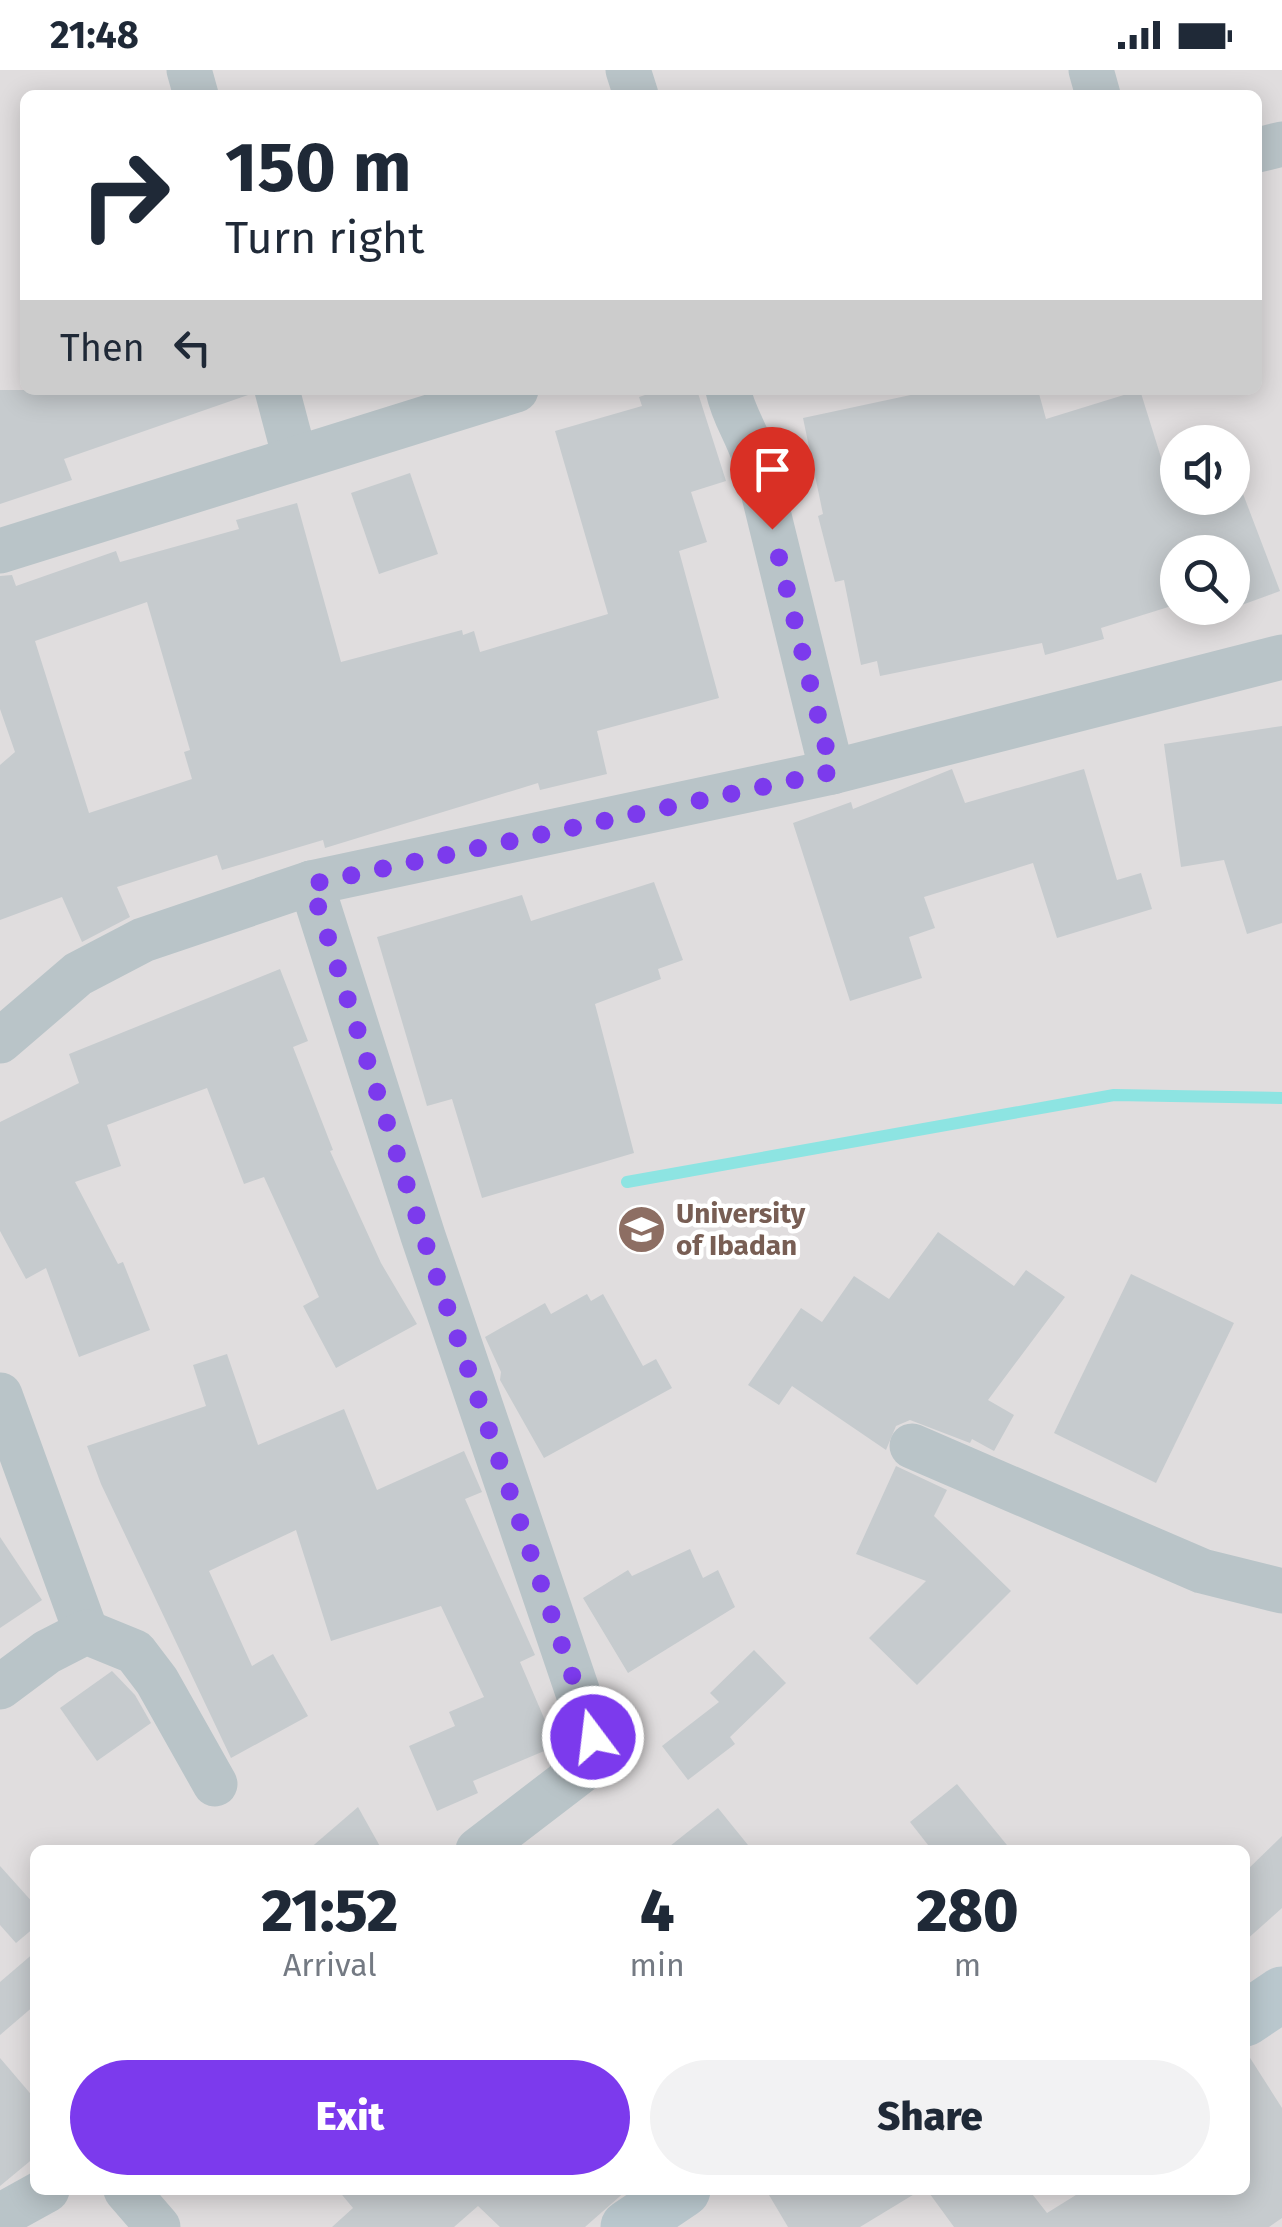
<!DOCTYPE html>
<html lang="en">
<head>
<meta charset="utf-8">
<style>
  body { margin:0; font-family:"Fira Sans",sans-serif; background:#f2f2f3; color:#1f2937; height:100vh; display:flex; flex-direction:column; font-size:38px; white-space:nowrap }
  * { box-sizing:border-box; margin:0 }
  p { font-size:32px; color:#747a83 }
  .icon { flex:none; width:55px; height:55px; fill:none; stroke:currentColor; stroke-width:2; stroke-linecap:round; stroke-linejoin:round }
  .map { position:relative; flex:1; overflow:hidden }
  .panel { position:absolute; left:30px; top:1775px; width:1220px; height:350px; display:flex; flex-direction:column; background:#fff; border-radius:15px; box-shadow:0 5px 25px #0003 }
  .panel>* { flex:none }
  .guide { position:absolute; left:20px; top:20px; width:1242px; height:305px; border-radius:15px; box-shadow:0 5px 25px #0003; background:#fff; color:#1f2937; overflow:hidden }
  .tools { position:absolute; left:1160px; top:355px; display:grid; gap:20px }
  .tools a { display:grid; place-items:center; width:90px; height:90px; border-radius:50%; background:#fff; box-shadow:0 5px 25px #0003; font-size:50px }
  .pin { position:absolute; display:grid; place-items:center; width:85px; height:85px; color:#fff; margin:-102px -42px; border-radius:50% 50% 50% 0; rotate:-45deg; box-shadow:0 0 10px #0007 }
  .pin .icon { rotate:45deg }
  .me { position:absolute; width:110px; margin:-55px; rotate:345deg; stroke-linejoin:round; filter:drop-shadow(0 0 8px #0008) }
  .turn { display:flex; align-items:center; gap:35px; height:210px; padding:0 40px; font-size:45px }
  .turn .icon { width:130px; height:130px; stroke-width:2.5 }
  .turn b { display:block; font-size:70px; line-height:85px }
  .then { display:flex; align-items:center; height:95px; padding:0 40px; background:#0003; gap:20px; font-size:38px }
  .eta { display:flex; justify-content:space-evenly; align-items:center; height:170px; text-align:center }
  .eta b { font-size:60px; font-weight:800; line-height:70px }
  .primary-button { display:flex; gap:20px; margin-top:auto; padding:20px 40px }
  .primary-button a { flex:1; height:115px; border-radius:60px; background:#7c3aed; color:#fff; font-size:40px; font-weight:800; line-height:115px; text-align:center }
  .primary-button a+a { background:#f2f2f3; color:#1f2937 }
  .status { display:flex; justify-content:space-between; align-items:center; height:70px; padding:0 50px; background:#fff; direction:ltr }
  .status svg { height:28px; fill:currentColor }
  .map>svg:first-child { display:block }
</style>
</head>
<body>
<div class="status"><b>21:48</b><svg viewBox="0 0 49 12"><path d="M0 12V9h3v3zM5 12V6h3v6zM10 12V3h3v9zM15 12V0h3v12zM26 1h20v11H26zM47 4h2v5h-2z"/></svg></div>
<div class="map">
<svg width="1282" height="2157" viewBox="0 0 1282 2157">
  <rect width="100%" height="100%" fill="#efeced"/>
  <path fill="#e0ddde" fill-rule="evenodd" d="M 0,0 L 1282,0 L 1282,2157 L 0,2157 ZM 25,25 L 1258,25 L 1258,320 L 25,320 ZM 1178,372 L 1232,372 L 1232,428 L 1178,428 ZM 1178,482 L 1232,482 L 1232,538 L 1178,538 ZM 35,1780 L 1245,1780 L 1245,2120 L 35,2120 Z"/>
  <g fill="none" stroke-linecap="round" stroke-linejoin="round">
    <path stroke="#8de4e2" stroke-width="12" d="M 627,1112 L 1114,1025 L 1282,1028"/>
  </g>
  <g fill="#c6cbce" fill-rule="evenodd">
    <path d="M 0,320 L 247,320 L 248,325 L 64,389 L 72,410 L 0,434 Z"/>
    <path d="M 660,320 L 697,320 L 726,411 L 691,422 L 707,472 L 679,481 L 719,628 L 597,661 L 607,704 L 540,720 L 538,713 L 325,778 L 323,770 L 222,800 L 217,785 L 117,817 L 130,847 L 82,872 L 62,827 L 0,850 L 0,695 L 15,682 L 0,639 L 0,506 L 12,505 L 16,516 L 116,481 L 120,492 L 239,459 L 236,450 L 297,433 L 341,592 L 462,560 L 463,565 L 474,561 L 480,582 L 608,544 L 555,361 L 642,336 L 639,327 ZM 147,532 L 190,680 L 184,682 L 192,709 L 89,743 L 35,571 Z"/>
    <path d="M 934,320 L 1038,320 L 1046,349 L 1140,320 L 1164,397 L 1178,392 L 1178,428 L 1232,428 L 1232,395 L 1280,521 L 1217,544 L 1214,538 L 1232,538 L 1232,482 L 1178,482 L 1178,534 L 1101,558 L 1104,569 L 1045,585 L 1042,573 L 880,606 L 877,591 L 861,595 L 844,510 L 835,512 L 818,446 L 823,444 L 803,348 Z"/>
    <path d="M 410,403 L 438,484 L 379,504 L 351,423 Z"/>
    <path d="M 1282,656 L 1282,853 L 1247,864 L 1224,790 L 1181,797 L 1164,674 Z"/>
    <path d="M 952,699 L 965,733 L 1084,699 L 1117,810 L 1141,803 L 1152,839 L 1057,868 L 1033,793 L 924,827 L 935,858 L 909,867 L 922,908 L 850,931 L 793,753 L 851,732 L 853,739 Z"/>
    <path d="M 654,812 L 683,890 L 658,899 L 661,909 L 595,934 L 634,1083 L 482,1128 L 452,1029 L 427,1036 L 377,867 L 522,825 L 531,851 Z"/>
    <path d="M 280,899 L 308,971 L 293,977 L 333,1080 L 330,1081 L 381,1193 L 417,1254 L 336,1298 L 303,1236 L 319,1227 L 264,1107 L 244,1114 L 207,1018 L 107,1055 L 121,1096 L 75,1112 L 118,1194 L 123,1192 L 150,1260 L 79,1287 L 46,1198 L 26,1209 L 0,1161 L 0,1052 L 79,1013 L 69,984 Z"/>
    <path d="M 938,1162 L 1014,1216 L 1026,1200 L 1065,1227 L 988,1330 L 1014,1345 L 994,1381 L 972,1369 L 970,1373 L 910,1350 L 896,1356 L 886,1380 L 792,1316 L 779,1335 L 748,1315 L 801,1238 L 822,1252 L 854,1206 L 889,1229 Z"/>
    <path d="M 1131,1204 L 1234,1253 L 1156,1413 L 1054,1363 Z"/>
    <path d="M 587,1224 L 591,1231 L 603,1224 L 643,1296 L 656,1289 L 672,1318 L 544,1388 L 500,1310 L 501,1302 L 485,1267 L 545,1233 L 551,1244 Z"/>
    <path d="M 227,1284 L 258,1375 L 344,1339 L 377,1420 L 464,1381 L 482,1422 L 465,1429 L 535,1585 L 520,1592 L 556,1676 L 473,1711 L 478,1723 L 437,1741 L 409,1676 L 455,1656 L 449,1642 L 484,1627 L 441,1536 L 331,1571 L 296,1460 L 209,1501 L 252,1596 L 273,1584 L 308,1646 L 231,1688 L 101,1414 L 87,1376 L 206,1336 L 193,1295 Z"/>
    <path d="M 896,1396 L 947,1420 L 934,1446 L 1011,1521 L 917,1615 L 869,1568 L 926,1511 L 856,1484 Z"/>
    <path d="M 0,1467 L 42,1530 L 0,1558 Z"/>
    <path d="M 690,1479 L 703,1508 L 718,1500 L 735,1537 L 628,1603 L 583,1528 L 628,1500 L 632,1506 Z"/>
    <path d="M 754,1580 L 786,1613 L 730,1667 L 735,1674 L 688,1710 L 662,1676 L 719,1632 L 710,1623 Z"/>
    <path d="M 112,1601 L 135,1625 L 151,1653 L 97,1691 L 60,1638 Z"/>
    <path d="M 957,1714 L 1011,1780 L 932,1780 L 910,1752 Z"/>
    <path d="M 358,1737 L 382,1780 L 308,1780 Z"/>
    <path d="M 718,1738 L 752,1780 L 665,1780 Z"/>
    <path d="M 1282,1766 L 1282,1838 L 1245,1871 L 1245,1802 Z"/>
    <path d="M 0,1796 L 35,1835 L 35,1857 L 16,1873 L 0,1855 Z"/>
    <path d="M 35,1882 L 35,1935 L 0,1965 L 0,1912 Z"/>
    <path d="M 1245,1980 L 1282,2038 L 1282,2148 L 1269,2157 L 954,2157 L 927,2120 L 1029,2120 L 1047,2143 L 1084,2120 L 1245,2120 Z"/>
    <path d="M 0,1988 L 35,2029 L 35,2087 L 0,2116 Z"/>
    <path d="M 338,2120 L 627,2120 L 585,2157 L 500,2157 L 478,2136 L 454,2157 L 332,2157 L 353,2138 Z"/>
    <path d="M 766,2120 L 921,2120 L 860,2157 L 788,2157 Z"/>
  </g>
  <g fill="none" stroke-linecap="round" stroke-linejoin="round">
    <g stroke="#b9c4c8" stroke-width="45">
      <path d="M 189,0 L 196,25"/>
      <path d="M 628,0 L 636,25"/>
      <path d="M 1091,0 L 1098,25"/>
      <path d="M 1258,80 L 1282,74"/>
      <path d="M 277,320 L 295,388"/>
      <path d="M 728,320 C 734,347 747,363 755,389 L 832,702"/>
      <path d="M 0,481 L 516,320"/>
      <path d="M 311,813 L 423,1166 L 593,1667 L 589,1695 L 478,1780"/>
      <path d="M 0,971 L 78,904 L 143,870 L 311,813 L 832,702 L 1282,587"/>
      <path d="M 0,1325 L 86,1562"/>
      <path d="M 912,1376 L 1202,1501 L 1282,1521"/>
      <path d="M 0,1617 L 47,1582 L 86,1562 L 135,1582 L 157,1611 L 215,1714"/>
      <path d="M 126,2120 L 158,2157"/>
      <path d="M 0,2146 L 47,2120"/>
    </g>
    <g stroke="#b9c7cd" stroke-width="55">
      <path d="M 1245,1949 L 1282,1924"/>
      <path d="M 628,2157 L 683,2120"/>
    </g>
  </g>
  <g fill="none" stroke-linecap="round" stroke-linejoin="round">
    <path stroke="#7c3aed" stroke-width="18" stroke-dasharray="0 32.4" d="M 593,1667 L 423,1166 L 311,814 L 832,702 L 772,459"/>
  </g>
  <defs>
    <symbol id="university-disc" viewBox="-11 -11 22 22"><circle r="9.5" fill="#8d6e63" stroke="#fff"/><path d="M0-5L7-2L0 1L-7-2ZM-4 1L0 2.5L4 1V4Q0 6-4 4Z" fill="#fff"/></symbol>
  </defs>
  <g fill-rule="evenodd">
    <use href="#university-disc" x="614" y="1132" width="55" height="55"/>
  </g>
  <g text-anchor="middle" stroke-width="9" stroke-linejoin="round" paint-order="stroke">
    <g font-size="28" font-weight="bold" fill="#785e54" stroke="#fff" text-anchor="start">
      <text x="676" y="1153">University<tspan x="676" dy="32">of Ibadan</tspan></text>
    </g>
  </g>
</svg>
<div class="tools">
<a><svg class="icon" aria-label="sound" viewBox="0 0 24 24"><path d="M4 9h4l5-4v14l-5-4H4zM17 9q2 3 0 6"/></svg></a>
<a><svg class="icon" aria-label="search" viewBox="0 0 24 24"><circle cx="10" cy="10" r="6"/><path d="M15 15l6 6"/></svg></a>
</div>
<div class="pin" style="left:772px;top:459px;background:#d93025"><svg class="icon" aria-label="arrive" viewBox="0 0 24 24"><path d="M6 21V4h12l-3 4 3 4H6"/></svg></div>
<svg class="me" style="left:593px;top:1667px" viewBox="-20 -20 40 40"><circle r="17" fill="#7c3aed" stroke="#fff" stroke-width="3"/><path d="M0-11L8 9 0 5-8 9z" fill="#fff"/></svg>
<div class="guide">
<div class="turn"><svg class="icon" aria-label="right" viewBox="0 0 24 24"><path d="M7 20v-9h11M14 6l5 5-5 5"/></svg><div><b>150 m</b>Turn right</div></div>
<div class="then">Then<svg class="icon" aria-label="left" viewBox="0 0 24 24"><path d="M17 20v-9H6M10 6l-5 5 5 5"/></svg></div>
</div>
<section class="panel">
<div class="eta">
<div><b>21:52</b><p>Arrival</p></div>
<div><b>4</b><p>min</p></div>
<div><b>280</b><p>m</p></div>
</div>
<div class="primary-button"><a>Exit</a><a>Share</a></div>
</section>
</div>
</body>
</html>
